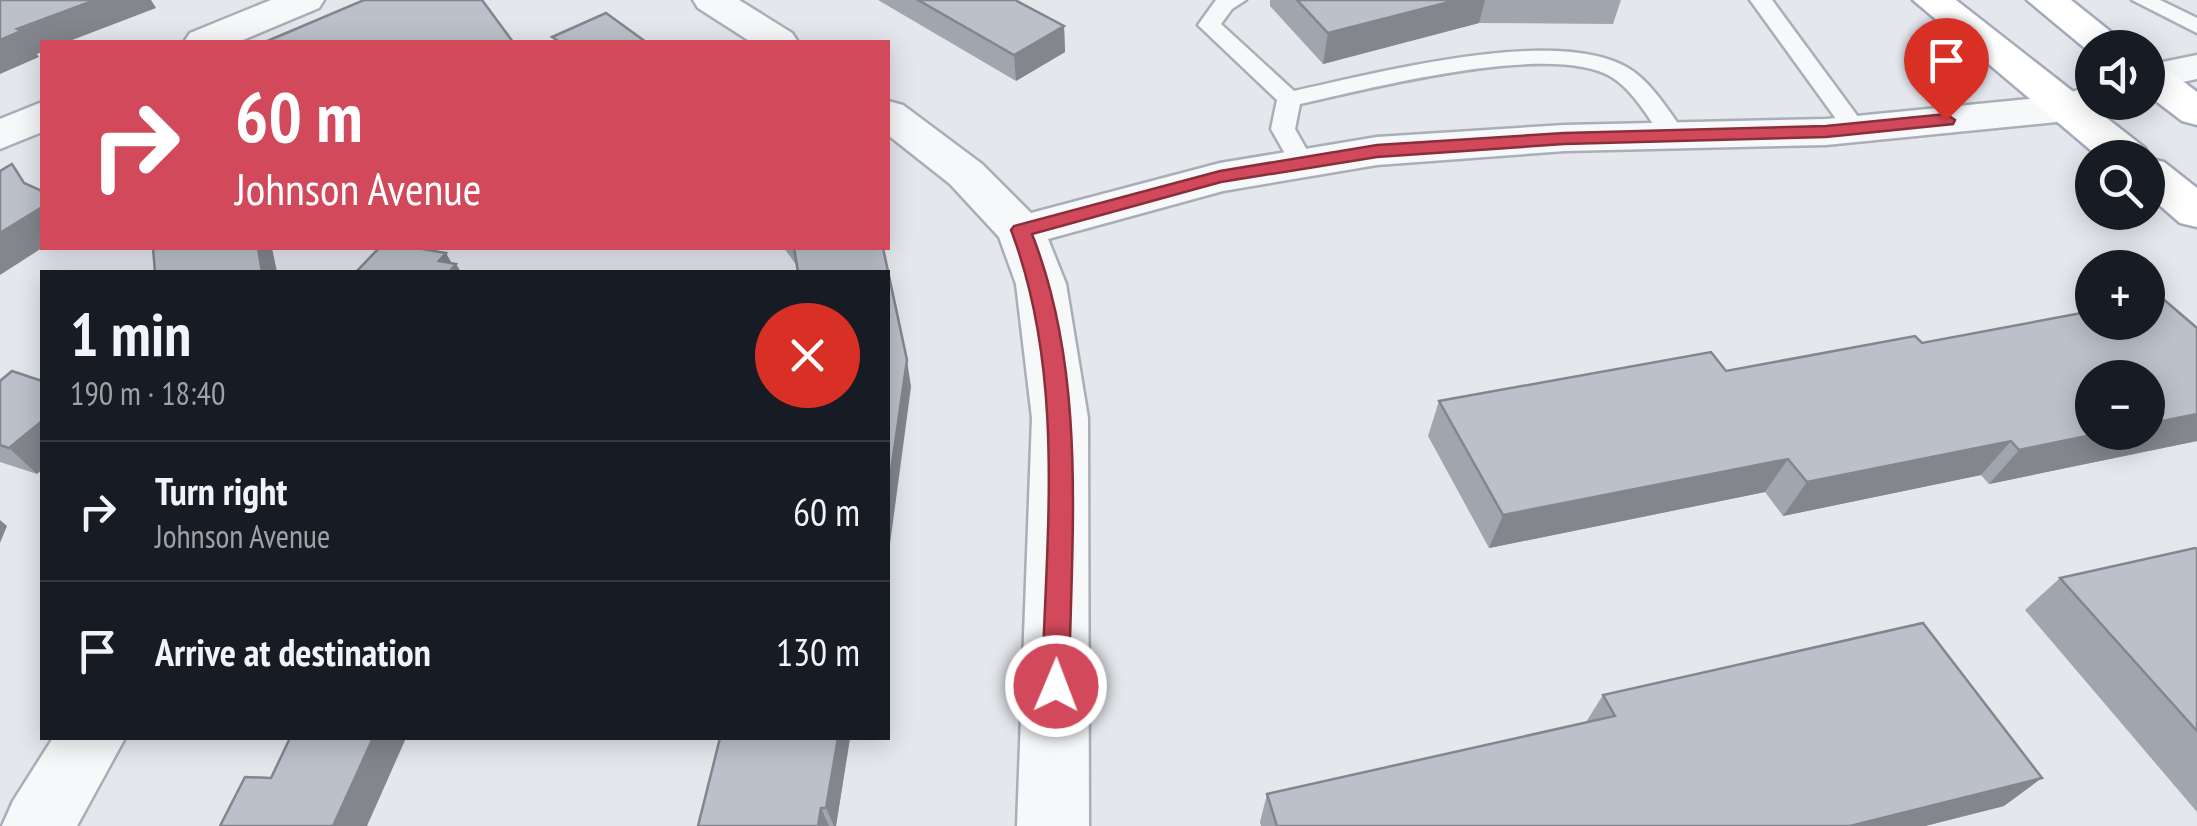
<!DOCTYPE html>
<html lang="en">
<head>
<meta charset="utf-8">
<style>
  body { margin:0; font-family:"PT Sans Narrow",sans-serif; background:#242831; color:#f1f3f6; height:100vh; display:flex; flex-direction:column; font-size:38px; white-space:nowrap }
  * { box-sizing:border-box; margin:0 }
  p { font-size:32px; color:#9ea1a6 }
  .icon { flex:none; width:55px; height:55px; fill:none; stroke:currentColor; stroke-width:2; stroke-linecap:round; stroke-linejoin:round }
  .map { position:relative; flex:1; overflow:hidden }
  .details { position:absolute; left:40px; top:270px; width:850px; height:470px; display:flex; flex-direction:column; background:#171b24; border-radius:0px; box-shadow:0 5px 25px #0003 }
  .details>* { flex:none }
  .guide { position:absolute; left:40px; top:40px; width:850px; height:210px; border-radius:0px; box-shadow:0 5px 25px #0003; background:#d1495b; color:#fff; overflow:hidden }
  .buttons { position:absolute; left:2075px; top:30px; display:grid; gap:20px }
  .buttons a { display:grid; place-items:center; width:90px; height:90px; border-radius:50%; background:#171b24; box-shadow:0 5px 25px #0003; font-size:50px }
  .pin { position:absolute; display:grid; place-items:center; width:85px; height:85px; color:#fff; margin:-102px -42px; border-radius:50% 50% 50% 0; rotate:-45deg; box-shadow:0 0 10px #0007 }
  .pin .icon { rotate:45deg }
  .me { position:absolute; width:110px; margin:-55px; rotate:1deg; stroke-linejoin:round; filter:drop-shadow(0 0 8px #0008) }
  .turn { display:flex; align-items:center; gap:35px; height:210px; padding:0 30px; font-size:45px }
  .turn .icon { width:130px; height:130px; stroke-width:2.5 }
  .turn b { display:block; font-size:70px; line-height:85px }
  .round { display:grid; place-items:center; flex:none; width:105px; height:105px; border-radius:52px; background:#242831 }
  .headline { display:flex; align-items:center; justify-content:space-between; height:170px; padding:0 30px }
  h1 { font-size:60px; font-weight:700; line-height:75px }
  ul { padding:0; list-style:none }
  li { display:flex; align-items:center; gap:30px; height:140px; padding:0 30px; border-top:2px solid #363941 }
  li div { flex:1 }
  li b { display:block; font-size:38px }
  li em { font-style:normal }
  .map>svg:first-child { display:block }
</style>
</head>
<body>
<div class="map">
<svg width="2197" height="826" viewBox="0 0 2197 826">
  <rect width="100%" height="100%" fill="#e4e7ec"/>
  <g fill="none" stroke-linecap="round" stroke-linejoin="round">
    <defs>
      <g id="lane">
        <path d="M 1216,0 L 1246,0 L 1232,9 L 1221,24 L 1294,91 C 1374,74 1556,25 1628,68 C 1652,82 1672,116 1688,138 L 1676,145 L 1667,143 C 1651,123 1635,92 1613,78 C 1554,40 1368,89 1300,104 L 1295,129 L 1313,161 L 1301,169 L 1292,166 L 1271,129 L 1277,100 L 1198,25 Z"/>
        <path d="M 1750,0 L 1772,0 L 1867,129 L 1863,134 L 1847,134 Z"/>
        <path d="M 2132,0 L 2160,0 L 2197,18 L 2197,33 Z"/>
      </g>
      <g id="street">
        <path d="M 271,0 L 324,0 L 319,8 L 238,42 L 184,42 L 190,33 Z"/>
        <path d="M 693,0 L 739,0 L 792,33 L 798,42 L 751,42 L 698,8 Z"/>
        <path d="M 2197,55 L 2197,79 L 2148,89 L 2148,65 Z"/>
        <path d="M 2092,85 L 2092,102 L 2110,102 L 2107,107 L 2067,121 L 1826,145 L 1565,151 L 1377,165 L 1223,191 L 1048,239 L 1066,284 L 1088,418 L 1089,826 L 1017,826 L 1032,418 L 1016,284 L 999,237 L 950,184 L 888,135 L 888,101 L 903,105 L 982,164 L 1031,213 L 1220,163 L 1377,137 L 1565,125 L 1826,119 L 2060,96 Z"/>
        <path d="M 42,102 L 42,132 L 0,149 L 0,119 Z"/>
        <path d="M 53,738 L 125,738 L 77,826 L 2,826 L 13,801 Z"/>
      </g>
      <g id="primary">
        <path d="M 1913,0 L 1956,0 L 2145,148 L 2151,159 L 2164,162 L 2197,188 L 2197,227 L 2180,223 L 2148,195 L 2148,158 L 2100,158 Z"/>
        <path d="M 2027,0 L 2071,0 L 2131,48 L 2092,48 L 2092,54 Z"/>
        <path d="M 2148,62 L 2163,66 L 2197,92 L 2197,125 L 2182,121 L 2148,95 Z"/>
      </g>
    </defs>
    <use href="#lane" stroke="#a9aeb7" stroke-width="5"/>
    <use href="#street" stroke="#a9aeb7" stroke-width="5"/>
    <use href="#primary" stroke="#a3abb8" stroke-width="5"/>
    <use href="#lane" fill="#f7f8fa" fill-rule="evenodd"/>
    <use href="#street" fill="#f7f8fa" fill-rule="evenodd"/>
    <use href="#primary" fill="#fff" fill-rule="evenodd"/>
  </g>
  <g fill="#a1a5ae">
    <path d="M 878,0 L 1015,0 L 1064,26 L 1065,52 L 1016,81 Z"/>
    <path d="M 1270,0 L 1621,0 L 1613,24 L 1479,23 L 1323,64 L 1270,6 Z"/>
    <path d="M 784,248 L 883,248 L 911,387 L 797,266 Z"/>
    <path d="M 2197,328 L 2197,441 L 1989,484 L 1981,475 L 1783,516 L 1765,492 L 1489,548 L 1428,436 L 1439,401 L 1726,371 L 1922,343 Z"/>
    <path d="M 0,381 L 37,474 L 0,462 Z"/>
    <path d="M 2197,549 L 2197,812 L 2025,610 L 2060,578 Z"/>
    <path d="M 1603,695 L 2004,806 L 1925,826 L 1261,826 L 1260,822 L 1267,794 L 1586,722 Z"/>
    <path d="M 850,738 L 836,826 L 698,826 Z"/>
  </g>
  <g fill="#83868d">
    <path d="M 95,0 L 151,0 L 156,8 L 67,42 L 42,42 L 42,52 L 37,54 L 39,57 L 0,74 L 0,40 L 17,29 Z"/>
    <path d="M 1457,0 L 1485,0 L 1479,23 L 1323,64 L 1328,33 Z"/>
    <path d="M 1064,26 L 1065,52 L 1016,81 L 1014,55 Z"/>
    <path d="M 42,206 L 42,248 L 0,275 L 0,233 Z"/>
    <path d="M 258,248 L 272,248 L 277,272 L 262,272 Z"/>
    <path d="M 446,253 L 454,267 L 456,264 L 461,272 L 445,272 L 439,261 Z"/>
    <path d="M 907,360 L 911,387 L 888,559 L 888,492 Z"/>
    <path d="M 2197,414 L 2197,441 L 1989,484 L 2019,450 L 2106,432 L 2148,432 L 2148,424 Z"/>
    <path d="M 42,421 L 42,470 L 37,474 L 9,448 Z"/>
    <path d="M 2011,441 L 1981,475 L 1783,516 L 1807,482 Z"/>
    <path d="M 1788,459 L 1765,492 L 1489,548 L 1503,515 Z"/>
    <path d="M 0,520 L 7,526 L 0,543 Z"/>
    <path d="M 373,738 L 406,738 L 367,826 L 333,826 Z"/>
    <path d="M 838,738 L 850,738 L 836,826 L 834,826 L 826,808 Z"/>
    <path d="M 2042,778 L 2004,806 L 1925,826 L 1850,826 Z"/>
    <path d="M 821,808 L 829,826 L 818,826 Z"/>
  </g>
  <g fill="#bbc0ca" stroke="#83868d" stroke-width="2.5">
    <path d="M 0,0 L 95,0 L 17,29 L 21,31 L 0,40 Z"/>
    <path d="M 364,0 L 482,0 L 513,42 L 265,42 Z"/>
    <path d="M 918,0 L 1015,0 L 1064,26 L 1014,55 Z"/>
    <path d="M 1297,0 L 1457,0 L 1328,33 Z"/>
    <path d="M 606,13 L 646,42 L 560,42 L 552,37 Z"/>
    <path d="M 12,164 L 24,183 L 42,191 L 42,207 L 0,233 L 0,171 Z"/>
    <path d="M 153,248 L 258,248 L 262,272 L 155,272 Z"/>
    <path d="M 379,248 L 417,248 L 446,253 L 439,261 L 456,264 L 449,272 L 356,272 Z"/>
    <path d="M 794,248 L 883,248 L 907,360 L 888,492 L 888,272 L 798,272 Z"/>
    <path d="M 2162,298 L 2197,328 L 2197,414 L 2148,424 L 2148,378 L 2092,378 L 2092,432 L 2106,432 L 2019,450 L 2011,441 L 1807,482 L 1788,459 L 1503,515 L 1439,401 L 1711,352 L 1726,371 L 1915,336 L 1922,343 L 2092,311 L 2092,322 L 2148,322 L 2148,301 Z"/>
    <path d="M 12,371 L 42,381 L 42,421 L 9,448 L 0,445 L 0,381 Z"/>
    <path d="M 2195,548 L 2197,549 L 2197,731 L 2060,578 Z"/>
    <path d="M 1923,623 L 2042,778 L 1850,826 L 1277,826 L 1267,794 L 1615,716 L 1603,695 Z"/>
    <path d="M 290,738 L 373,738 L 333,826 L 220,826 L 245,777 L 271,778 Z"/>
    <path d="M 720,738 L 838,738 L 826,808 L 821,808 L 818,826 L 698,826 Z"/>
  </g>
  <path fill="#d1495b" stroke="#882f3b" stroke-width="2.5" d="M 1946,114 L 1955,120 L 1953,124 L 1826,137 L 1564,144 L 1377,157 L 1221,182 L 1032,234 C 1088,376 1071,536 1069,686 L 1065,695 L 1056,699 L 1046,695 L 1042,686 C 1046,535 1066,375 1011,230 L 1014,226 L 1220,171 L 1377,145 L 1564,133 L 1826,126 Z"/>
</svg>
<div class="buttons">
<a><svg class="icon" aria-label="sound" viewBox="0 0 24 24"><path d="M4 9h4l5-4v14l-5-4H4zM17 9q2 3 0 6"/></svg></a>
<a><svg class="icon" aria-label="search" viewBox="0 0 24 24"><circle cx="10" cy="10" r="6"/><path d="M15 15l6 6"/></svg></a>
<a>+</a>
<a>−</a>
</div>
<div class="pin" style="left:1946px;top:120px;background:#d93025"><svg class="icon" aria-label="arrive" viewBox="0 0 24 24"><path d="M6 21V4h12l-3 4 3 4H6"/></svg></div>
<svg class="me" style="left:1056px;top:686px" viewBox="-20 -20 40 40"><circle r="17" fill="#d1495b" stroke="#fff" stroke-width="3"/><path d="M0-11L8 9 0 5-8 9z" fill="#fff"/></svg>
<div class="guide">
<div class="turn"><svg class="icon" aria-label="right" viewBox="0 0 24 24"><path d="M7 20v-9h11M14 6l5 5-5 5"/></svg><div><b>60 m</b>Johnson Avenue</div></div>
</div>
<section class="details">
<div class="headline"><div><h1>1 min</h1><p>190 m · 18:40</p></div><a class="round" style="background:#d93025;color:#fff"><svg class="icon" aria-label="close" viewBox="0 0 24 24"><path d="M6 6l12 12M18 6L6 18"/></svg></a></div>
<ul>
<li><svg class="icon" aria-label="right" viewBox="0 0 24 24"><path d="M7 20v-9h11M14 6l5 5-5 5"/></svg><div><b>Turn right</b><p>Johnson Avenue</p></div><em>60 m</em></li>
<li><svg class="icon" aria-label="arrive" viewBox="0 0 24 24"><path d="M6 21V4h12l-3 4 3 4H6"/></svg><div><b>Arrive at destination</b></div><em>130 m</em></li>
</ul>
</section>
</div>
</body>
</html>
